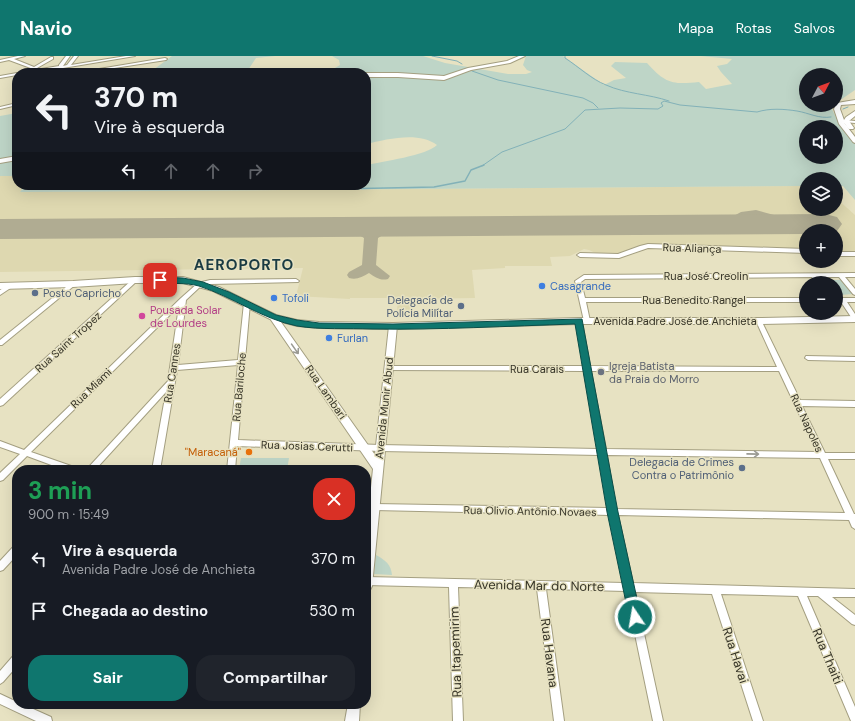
<!DOCTYPE html>
<html lang="pt">
<head>
<meta charset="utf-8">
<style>
  body { margin:0; font-family:"DM Sans",sans-serif; background:#20242c; color:#f1f3f6; height:100vh; display:flex; flex-direction:column; font-size:15px; white-space:nowrap }
  * { box-sizing:border-box; margin:0 }
  p { font-size:13px; color:#9ea1a6 }
  .icon { flex:none; width:22px; height:22px; fill:none; stroke:currentColor; stroke-width:2; stroke-linecap:round; stroke-linejoin:round }
  .map { position:relative; flex:1; overflow:hidden }
  .side { position:absolute; left:12px; top:409px; width:359px; height:244px; display:flex; flex-direction:column; background:#171b24; border-radius:16px; box-shadow:0 4px 16px #0002 }
  .side>* { flex:none }
  .hud { position:absolute; left:12px; top:12px; width:359px; height:122px; border-radius:16px; box-shadow:0 4px 16px #0002; background:#171b24; color:#f1f3f6; overflow:hidden }
  .needle { width:26px; rotate:49deg }
  .controls { position:absolute; left:799px; top:12px; display:grid; gap:8px }
  .controls a { display:grid; place-items:center; width:44px; height:44px; border-radius:50%; background:#171b24; box-shadow:0 4px 16px #0002; font-size:20px }
  .pin { position:absolute; display:grid; place-items:center; width:34px; height:34px; color:#fff; margin:-17px; border-radius:8px; box-shadow:0 2px 6px #0006 }
  .me { position:absolute; width:44px; margin:-22px; rotate:348deg; stroke-linejoin:round; filter:drop-shadow(0 0 3px #0008) }
  .turn { display:flex; align-items:center; gap:14px; height:84px; padding:0 16px; font-size:18px }
  .turn .icon { width:52px; height:52px; stroke-width:2.5 }
  .turn b { display:block; font-size:28px; line-height:34px }
  .lanes { display:flex; align-items:center; height:38px; padding:0 16px; background:#0003; justify-content:center; gap:20px; direction:ltr }
  .lanes .off { opacity:.35 }
  .round { display:grid; place-items:center; flex:none; width:42px; height:42px; border-radius:16px; background:#20242c }
  .summary { display:flex; align-items:center; justify-content:space-between; height:68px; padding:0 16px }
  h1 { font-size:24px; font-weight:700; line-height:30px; color:#1e9e55 }
  .button { display:flex; gap:8px; margin-top:auto; padding:8px 16px }
  .button a { flex:1; height:46px; border-radius:16px; background:#0f766e; color:#fff; font-size:16px; font-weight:700; line-height:46px; text-align:center }
  .button a+a { background:#20242c; color:#f1f3f6 }
  ul { padding:0; list-style:none }
  li { display:flex; align-items:center; gap:12px; height:52px; padding:0 16px }
  li div { flex:1 }
  li b { display:block; font-size:15px }
  li em { font-style:normal }
  header { display:flex; align-items:center; gap:24px; box-sizing:border-box; height:56px; padding:0 20px; background:#0f766e; color:#fff }
  header strong { font-size:19px }
  nav { display:flex; gap:22px; margin-inline-start:auto; font-size:14px }
  .map>svg:first-child { display:block }
</style>
</head>
<body>
<header>
<strong>Navio</strong>
<nav><a>Mapa</a><a>Rotas</a><a>Salvos</a></nav>
</header>
<div class="map">
<svg width="855" height="665" viewBox="0 0 855 665">
  <rect width="100%" height="100%" fill="#e7e2c2"/>
  <path fill="#ded8b0" d="M 17,119 L 17,129 L 25,129 L 21,136 L 806,130 L 806,153 L 836,153 L 836,142 L 855,159 L 855,197 L 836,197 L 836,175 L 806,175 L 806,194 L 699,189 L 643,189 L 620,198 L 600,199 L 589,194 L 584,193 L 570,200 L 550,201 L 552,210 L 505,210 L 505,212 L 472,214 L 475,242 L 411,243 L 410,255 L 397,255 L 398,242 L 350,242 L 350,243 L 296,240 L 303,212 L 0,216 L 0,120 Z"/>
  <g fill="#bed5c7" fill-rule="evenodd">
    <path d="M 172,0 L 275,0 L 256,2 L 246,17 L 149,17 Z"/>
    <path d="M 332,0 L 423,0 L 445,7 L 508,18 L 526,18 L 532,16 L 527,14 L 523,9 L 526,0 L 563,0 L 604,29 L 614,24 L 626,22 L 611,10 L 615,6 L 647,7 C 665,27 672,29 699,26 L 706,33 L 732,28 L 721,16 L 717,10 L 727,8 L 732,3 L 701,0 L 855,0 L 855,34 L 836,47 L 836,19 L 806,19 L 806,49 L 833,49 L 831,51 L 839,68 L 855,87 L 855,144 L 843,130 L 836,130 L 836,123 L 806,123 L 806,130 L 20,136 L 26,129 L 366,129 L 366,109 C 381,106 428,99 437,89 C 419,75 387,83 366,88 L 366,17 L 342,17 L 335,12 L 340,9 L 339,4 ZM 806,71 L 836,71 L 836,101 L 806,101 Z"/>
    <path d="M 17,57 L 17,120 L 0,120 L 0,60 Z"/>
    <path d="M 830,224 L 842,224 L 853,238 L 840,239 L 836,233 L 836,227 L 832,227 Z"/>
    <path d="M 241,402 L 289,402 L 287,414 L 239,414 Z"/>
    <path d="M 376,499 C 385,504 391,508 392,519 L 374,518 Z"/>
  </g>
  <g fill="none" stroke-linecap="round" stroke-linejoin="round">
    <g stroke="#82b1b8" stroke-width="1">
      <path d="M 432,0 L 457,5 L 462,8"/>
      <path d="M 565,0 L 565,2 C 579,11 591,23 606,29 C 626,38 649,38 669,45"/>
      <path d="M 472,15 L 498,24 L 583,42 L 593,47 L 598,52"/>
      <path d="M 843,53 L 848,51"/>
      <path d="M 482,110 L 502,96 L 565,73 L 585,54 L 620,52 L 658,53 L 663,50 L 661,47 L 664,45 L 680,49 L 757,56 C 770,52 784,53 797,55 C 809,57 819,63 831,61"/>
    </g>
    <path stroke="#82b1b8" stroke-width="1.5" d="M 278,129 L 338,133 L 434,131 L 465,125 L 471,114 L 484,109"/>
    <g fill="#b0ac92" fill-rule="evenodd">
      <path d="M 756,154 L 774,159 L 784,168 L 782,171 C 770,174 764,161 753,162 C 746,163 741,168 736,170 C 728,173 715,174 707,172 L 705,169 L 707,166 L 728,163 L 741,156 Z"/>
      <path d="M 344,167 L 365,171 L 371,175 C 381,169 394,165 405,168 L 407,171 L 405,174 L 386,177 L 378,182 L 376,209 L 390,220 L 388,223 C 380,225 375,221 369,217 C 362,221 357,224 349,222 L 347,219 L 349,216 L 362,209 L 364,182 L 356,177 L 339,174 L 337,171 L 339,168 Z"/>
    </g>
    <path fill="#b0ac92" fill-rule="evenodd" d="M 825,158 L 837,161 L 842,168 L 837,175 L 806,175 L 806,178 L 0,183 L 0,163 Z"/>
    <defs>
      <g id="minor">
        <path d="M 18,0 L 25,0 L 14,3 L 34,11 L 51,1 L 53,1 L 53,3 L 37,12 L 41,13 L 59,10 L 59,9 L 66,0 L 70,0 L 63,10 L 67,9 L 74,0 L 78,0 L 71,9 L 126,0 L 135,0 L 63,12 L 64,17 L 60,17 L 60,13 L 32,17 L 23,17 L 36,14 L 9,4 L 0,6 L 0,4 Z"/>
        <path d="M 165,2 L 167,3 L 166,4 L 95,15 L 93,14 Z"/>
        <path d="M 131,14 L 133,15 L 132,16 L 121,17 Z"/>
        <path d="M 17,17 L 17,19 L 0,22 L 0,20 Z"/>
        <path d="M 17,47 L 17,49 L 0,53 L 0,51 Z"/>
        <path d="M 844,64 L 855,65 L 855,67 L 844,66 Z"/>
        <path d="M 648,188 L 806,193 L 806,197 L 648,192 L 619,202 L 580,201 L 577,199 L 580,197 L 618,198 L 640,190 Z"/>
        <rect x="836" y="196" width="19" height="4"/>
        <path d="M 855,217 L 855,221 L 845,221 L 855,233 L 855,239 L 853,238 L 839,221 L 818,221 L 822,227 L 816,227 L 812,221 L 585,223 L 581,226 L 585,242 L 806,242 L 806,246 L 586,246 L 590,265 L 587,267 L 584,265 L 575,225 L 584,219 Z"/>
        <path d="M 135,222 L 137,223 L 137,225 L 3,349 L 0,350 L 0,343 L 133,223 Z"/>
        <path d="M 296,223 L 299,225 L 298,226 L 210,228 L 202,229 L 186,244 L 178,309 L 238,304 L 244,247 L 247,245 L 250,247 L 238,384 L 380,389 L 598,393 L 584,315 L 388,314 L 385,312 L 388,310 L 584,310 L 576,265 L 579,263 L 582,265 L 590,310 L 777,311 L 756,265 L 759,263 L 761,264 L 800,344 L 855,345 L 855,351 L 802,350 L 825,397 L 855,397 L 855,403 L 828,403 L 854,458 L 855,458 L 855,473 L 852,471 L 849,464 L 618,459 L 633,527 L 855,533 L 855,541 L 832,541 L 855,559 L 855,569 L 852,568 L 818,540 L 807,540 L 855,651 L 855,665 L 851,665 L 798,540 L 721,538 L 763,665 L 753,665 L 712,538 L 635,536 L 663,665 L 653,665 L 626,535 L 546,533 L 564,665 L 554,665 L 537,533 L 458,531 L 463,665 L 453,665 L 449,531 L 366,529 L 366,521 L 624,527 L 610,459 L 374,454 L 371,453 L 370,451 L 371,449 L 374,448 L 608,452 L 599,399 L 380,395 L 237,390 L 235,414 L 227,414 L 238,309 L 177,314 L 160,414 L 152,414 L 166,336 L 95,414 L 86,414 L 168,325 L 179,250 L 31,396 L 77,412 L 78,414 L 65,414 L 27,400 L 3,424 L 0,425 L 0,417 L 20,398 L 0,391 L 0,385 L 24,394 L 181,242 L 198,227 L 210,224 ZM 591,315 L 779,315 L 817,396 L 606,393 ZM 607,399 L 820,402 L 845,457 L 616,453 Z"/>
        <path d="M 73,226 L 76,228 L 75,229 L 2,289 L 0,289 L 0,284 L 71,227 Z"/>
        <path d="M 10,228 L 13,230 L 12,231 L 0,239 L 0,234 Z"/>
        <path d="M 836,242 L 855,242 L 855,246 L 847,246 L 855,258 L 855,265 L 853,264 L 841,246 L 836,246 Z"/>
        <path d="M 806,300 L 855,301 L 855,305 L 808,304 L 805,302 Z"/>
        <path d="M 17,489 L 17,499 L 3,514 L 0,515 L 0,505 L 14,490 Z"/>
        <path d="M 17,597 L 17,610 L 3,626 L 0,628 L 0,615 L 14,599 Z"/>
        <path d="M 0,638 L 17,646 L 17,648 L 22,648 L 51,661 L 52,665 L 36,665 L 0,648 Z"/>
      </g>
      <g id="tertiary">
        <path d="M 519,0 L 525,0 L 510,7 L 471,14 L 444,24 L 398,21 L 366,21 L 366,17 L 398,17 L 444,20 L 468,12 L 507,5 Z"/>
        <path d="M 855,44 L 855,48 L 841,49 L 840,53 L 844,64 L 846,61 L 855,55 L 855,60 L 849,65 L 854,72 L 853,73 L 849,73 L 844,67 L 845,68 L 855,81 L 855,87 L 853,86 L 839,68 L 834,53 L 837,47 Z"/>
        <path d="M 17,100 L 17,104 L 0,107 L 0,103 Z"/>
        <path d="M 273,258 L 276,259 L 375,399 L 389,270 L 393,267 L 397,270 L 372,530 L 370,534 L 366,535 L 366,478 L 373,413 L 269,261 Z"/>
        <path d="M 348,648 L 360,648 L 359,665 L 345,665 Z"/>
      </g>
      <path id="secondary" d="M 135,221 L 183,221 L 219,231 L 276,259 L 297,264 L 319,266 L 393,267 L 579,262 L 759,262 L 855,260 L 855,266 L 759,268 L 579,268 L 393,273 L 319,272 L 297,270 L 270,263 L 213,235 L 183,227 L 135,227 L 73,231 L 0,233 L 0,227 L 73,225 Z"/>
    </defs>
    <use href="#minor" stroke="#a49f81" stroke-width="2"/>
    <use href="#tertiary" stroke="#a49f81" stroke-width="2"/>
    <use href="#secondary" stroke="#a49f81" stroke-width="2"/>
    <use href="#minor" fill="#fff" fill-rule="evenodd"/>
    <use href="#tertiary" fill="#fff" fill-rule="evenodd"/>
    <use href="#secondary" fill="#fff" fill-rule="evenodd"/>
  </g>
  <defs><path id="oneway-shaft" d="M-6 0H5M1.5-3L5.5 0L1.5 3" fill="none" stroke-width="1.6" stroke-linecap="round" stroke-linejoin="round"/></defs>
  <g stroke="#9a9a93">
    <use href="#oneway-shaft" transform="translate(295 293) rotate(55)"/>
    <use href="#oneway-shaft" transform="translate(753 398) rotate(1)"/>
  </g>
  <path fill="#0f766e" stroke="#0a4d48" d="M 160,221 L 183,222 L 203,226 L 229,236 L 276,259 L 297,264 L 319,267 L 393,268 L 582,263 L 618,456 L 641,561 L 640,565 L 635,567 L 631,565 L 629,561 L 607,456 L 575,268 C 508,270 440,274 372,273 C 348,272 321,274 297,270 C 262,263 233,241 199,230 C 185,226 171,229 157,225 L 157,222 Z"/>
  <g fill="#3f7fe0" stroke="#e7e2c2" stroke-width="1.5">
    <circle cx="542" cy="230" r="4"/>
    <circle cx="274" cy="242" r="4"/>
    <circle cx="329" cy="282" r="4"/>
  </g>
  <g fill="#5c6f8a" stroke="#e7e2c2" stroke-width="1.5">
    <circle cx="35" cy="237" r="4"/>
    <circle cx="461" cy="250" r="4"/>
    <circle cx="742" cy="412" r="4"/>
  </g>
  <circle fill="#d1479c" stroke="#e7e2c2" stroke-width="1.5" cx="142" cy="260" r="4"/>
  <circle fill="#6b7280" stroke="#e7e2c2" stroke-width="1.5" cx="601" cy="316" r="4"/>
  <circle fill="#e8710a" stroke="#e7e2c2" stroke-width="1.5" cx="249" cy="396" r="4"/>
  <g text-anchor="middle" stroke-width="3" stroke-linejoin="round" paint-order="stroke">
    <g font-size="11" fill="#363427" stroke="#e7e2c2">
      <text transform="translate(692 192) rotate(2)" y="4">Rua Aliança</text>
      <text x="706" y="224">Rua José Creolin</text>
      <text x="694" y="248">Rua Benedito Rangel</text>
      <text x="675" y="269">Avenida Padre José de Anchieta</text>
      <text transform="translate(68 286) rotate(-42)" y="4">Rua Saint Tropez</text>
      <text x="537" y="317">Rua Carais</text>
      <text transform="translate(172 317) rotate(-81)" y="4">Rua Cannes</text>
      <text transform="translate(239 331) rotate(-85)" y="4">Rua Bariloche</text>
      <text transform="translate(91 332) rotate(-44)" y="4">Rua Miami</text>
      <text transform="translate(326 336) rotate(55)" y="4">Rua Lambari</text>
      <text transform="translate(384 352) rotate(-84)" y="4">Avenida Munir Abud</text>
      <text transform="translate(807 367) rotate(65)" y="4">Rua Napoles</text>
      <text transform="translate(307 390) rotate(2)" y="4">Rua Josias Cerutti</text>
      <text transform="translate(530 455) rotate(1)" y="4">Rua Olivio Antônio Novaes</text>
    </g>
    <g font-size="11" fill="#366cbe" stroke="#e7e2c2" text-anchor="start">
      <text x="550" y="234">Casagrande</text>
      <text x="282" y="246">Tofoli</text>
      <text x="337" y="286">Furlan</text>
    </g>
    <g font-size="11" fill="#4e5e75" stroke="#e7e2c2" text-anchor="end">
      <text x="43" y="241" text-anchor="start">Posto Capricho</text>
      <text x="453" y="248">Delegacía de<tspan x="453" dy="13">Polícia Milítar</tspan></text>
      <text x="734" y="410">Delegacia de Crimes<tspan x="734" dy="13">Contra o Patrimônio</tspan></text>
    </g>
    <g font-size="11" fill="#b23c85" stroke="#e7e2c2" text-anchor="start">
      <text x="150" y="258">Pousada Solar<tspan x="150" dy="13">de Lourdes</tspan></text>
    </g>
    <g font-size="11" fill="#5b616d" stroke="#e7e2c2" text-anchor="start">
      <text x="609" y="314">Igreja Batista<tspan x="609" dy="13">da Praia do Morro</tspan></text>
    </g>
    <g font-size="11" fill="#c56008" stroke="#e7e2c2" text-anchor="end">
      <text x="241" y="400">"Maracaná"</text>
    </g>
    <g font-size="13" fill="#363427" stroke="#e7e2c2">
      <text transform="translate(539 529) rotate(1)" y="5">Avenida Mar do Norte</text>
      <text transform="translate(455 596) rotate(-92)" y="5">Rua Itapemirim</text>
      <text transform="translate(550 597) rotate(83)" y="5">Rua Havana</text>
      <text transform="translate(736 599) rotate(72)" y="5">Rua Havai</text>
      <text transform="translate(828 600) rotate(67)" y="5">Rua Thaiti</text>
    </g>
    <g font-size="15" font-weight="bold" letter-spacing="1" fill="#1a3b42" stroke="#e7e2c2">
      <text x="244" y="214">AEROPORTO</text>
    </g>
  </g>
</svg>
<div class="controls">
<a><svg class="needle" viewBox="-14 -14 28 28"><path d="M0-13l5 13h-10z" fill="#e53935"/><path d="M0 13l5-13h-10z" fill="#9ea1a6"/></svg></a>
<a><svg class="icon" aria-label="sound" viewBox="0 0 24 24"><path d="M4 9h4l5-4v14l-5-4H4zM17 9q2 3 0 6"/></svg></a>
<a><svg class="icon" aria-label="layers" viewBox="0 0 24 24"><path d="M12 4l9 5-9 5-9-5zM3 14l9 5 9-5"/></svg></a>
<a>+</a>
<a>−</a>
</div>
<div class="pin" style="left:160px;top:224px;background:#d93025"><svg class="icon" aria-label="arrive" viewBox="0 0 24 24"><path d="M6 21V4h12l-3 4 3 4H6"/></svg></div>
<svg class="me" style="left:635px;top:561px" viewBox="-20 -20 40 40"><circle r="17" fill="#0f766e" stroke="#fff" stroke-width="3"/><path d="M0-11L8 9 0 5-8 9z" fill="#fff"/></svg>
<div class="hud">
<div class="turn"><svg class="icon" aria-label="left" viewBox="0 0 24 24"><path d="M17 20v-9H6M10 6l-5 5 5 5"/></svg><div><b>370 m</b>Vire à esquerda</div></div>
<div class="lanes"><svg class="icon" aria-label="left" viewBox="0 0 24 24"><path d="M17 20v-9H6M10 6l-5 5 5 5"/></svg><svg class="icon off" aria-label="ahead" viewBox="0 0 24 24"><path d="M12 20V5M6 11l6-6 6 6"/></svg><svg class="icon off" aria-label="ahead" viewBox="0 0 24 24"><path d="M12 20V5M6 11l6-6 6 6"/></svg><svg class="icon off" aria-label="right" viewBox="0 0 24 24"><path d="M7 20v-9h11M14 6l5 5-5 5"/></svg></div>
</div>
<section class="side">
<div class="summary"><div><h1>3 min</h1><p>900 m · 15:49</p></div><a class="round" style="background:#d93025;color:#fff"><svg class="icon" aria-label="close" viewBox="0 0 24 24"><path d="M6 6l12 12M18 6L6 18"/></svg></a></div>
<ul>
<li><svg class="icon" aria-label="left" viewBox="0 0 24 24"><path d="M17 20v-9H6M10 6l-5 5 5 5"/></svg><div><b>Vire à esquerda</b><p>Avenida Padre José de Anchieta</p></div><em>370 m</em></li>
<li><svg class="icon" aria-label="arrive" viewBox="0 0 24 24"><path d="M6 21V4h12l-3 4 3 4H6"/></svg><div><b>Chegada ao destino</b></div><em>530 m</em></li>
</ul>
<div class="button"><a>Sair</a><a>Compartilhar</a></div>
</section>
</div>
</body>
</html>
